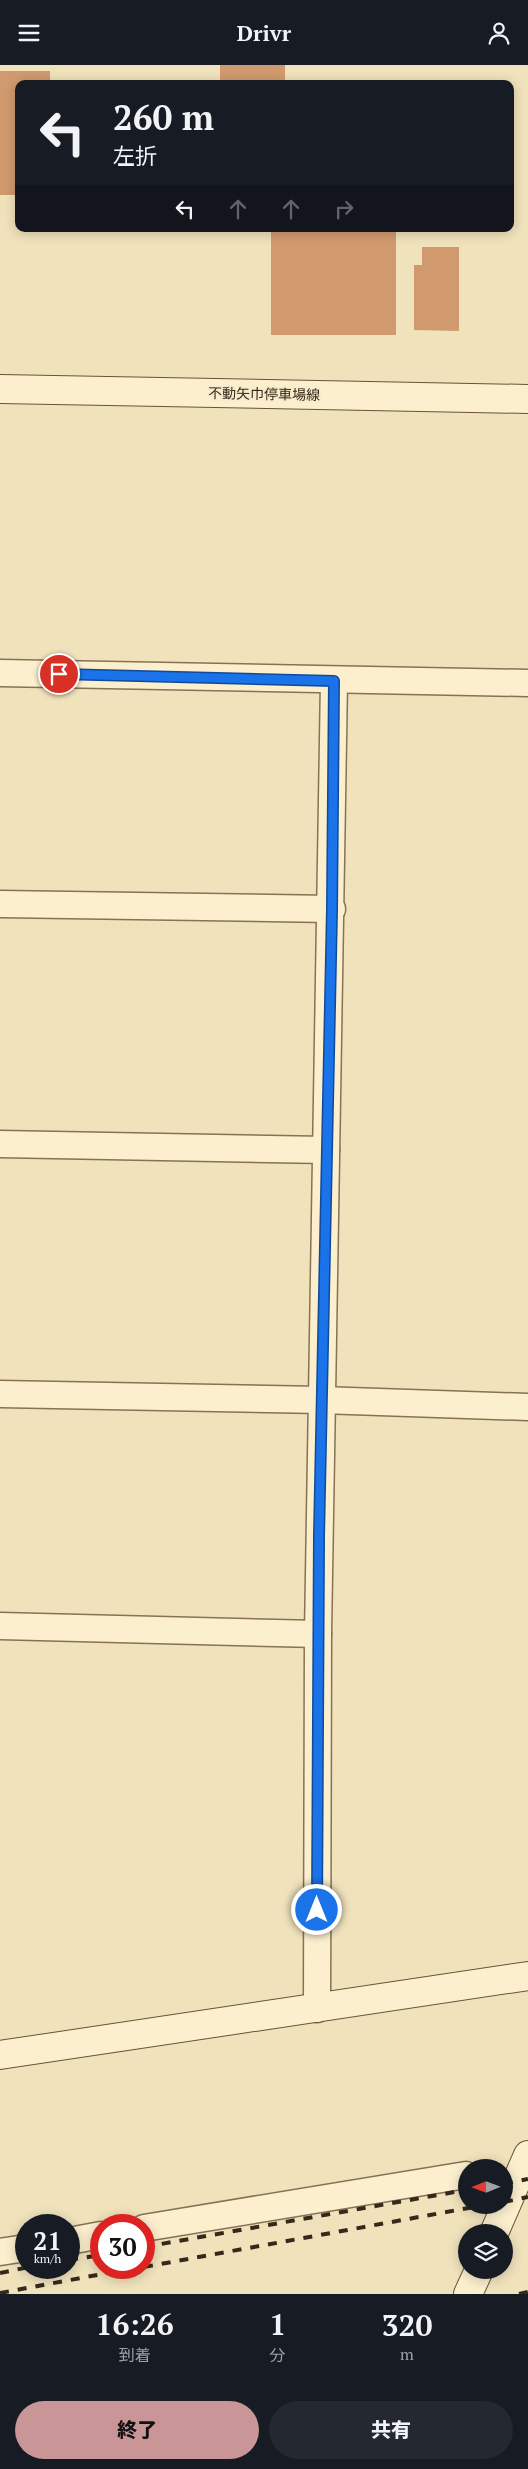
<!DOCTYPE html>
<html lang="ja">
<head>
<meta charset="utf-8">
<style>
  body { margin:0; font-family:"PT Serif","Noto Sans JP",serif; background:#242831; color:#f1f3f6; height:100vh; display:flex; flex-direction:column; font-size:19px; white-space:nowrap }
  * { box-sizing:border-box; margin:0 }
  p { font-size:16px; color:#9ea1a6 }
  .icon { flex:none; width:28px; height:28px; fill:none; stroke:currentColor; stroke-width:2; stroke-linecap:round; stroke-linejoin:round }
  .map { position:relative; height:2229px; overflow:hidden }
  .sheet { display:flex; flex-direction:column; background:#171b24; flex:1 }
  .sheet>* { flex:none }
  .banner { position:absolute; left:15px; top:15px; width:499px; height:152px; border-radius:10px; box-shadow:0 2px 12px #0003; background:#171b24; color:#f1f3f6; overflow:hidden }
  .needle { width:32px; rotate:269deg }
  .fabs { position:absolute; left:458px; top:2094px; display:grid; gap:10px }
  .fabs a { display:grid; place-items:center; width:55px; height:55px; border-radius:50%; background:#171b24; box-shadow:0 2px 12px #0003; font-size:25px }
  .speed { position:absolute; left:15px; top:2149px; display:flex; gap:10px; font-size:25px; font-weight:700; text-align:center }
  .speed>* { display:grid; place-content:center; width:65px; height:65px; border-radius:50%; background:#171b24; box-shadow:0 2px 12px #0003; line-height:1 }
  .speed small { font-size:12px; font-weight:400 }
  .speed .limit { border:8px solid #d22; background:#fff; color:#111 }
  .pin { position:absolute; display:grid; place-items:center; width:42px; height:42px; color:#fff; margin:-21px; border:2px solid #fff; border-radius:50%; box-shadow:0 1px 5px #0007 }
  .me { position:absolute; width:55px; margin:-28px; rotate:0deg; stroke-linejoin:round; filter:drop-shadow(0 0 4px #0008) }
  .turn { display:flex; align-items:center; gap:18px; height:105px; padding:0 15px; font-size:22px }
  .turn .icon { width:65px; height:65px; stroke-width:2.5 }
  .turn b { display:block; font-size:35px; line-height:42px }
  .lanes { display:flex; align-items:center; height:48px; padding:0 15px; background:#0003; justify-content:center; gap:25px; direction:ltr }
  .lanes .off { opacity:.35 }
  .eta { display:flex; justify-content:space-evenly; align-items:center; height:85px; text-align:center }
  .eta b { font-size:30px; font-weight:800; line-height:35px }
  .action { display:flex; gap:10px; margin-top:auto; padding:10px 15px }
  .action a { flex:1; height:58px; border-radius:30px; background:#ca9596; color:#111; font-size:20px; font-weight:800; line-height:58px; text-align:center }
  .action a+a { background:#242831; color:#f1f3f6 }
  header { display:flex; justify-content:space-between; align-items:center; height:65px; padding:0 15px; background:#171b24; font-size:22px; font-weight:800 }
  .map>svg:first-child { display:block }
</style>
</head>
<body>
<header><svg class="icon" aria-label="menu" viewBox="0 0 24 24"><path d="M4 6h16M4 12h16M4 18h16"/></svg>Drivr<svg class="icon" aria-label="person" viewBox="0 0 24 24"><circle cx="12" cy="8" r="4"/><path d="M4 21q1-7 8-7t8 7"/></svg></header>
<div class="map">
<svg width="528" height="2229" viewBox="0 0 528 2229">
  <rect width="100%" height="100%" fill="#f0e2bb"/>
  <g fill="#d19a6e">
    <rect x="220" y="0" width="65" height="19"/>
    <path d="M 0,6 L 50,6 L 50,19 L 19,19 L 19,130 L 0,130 Z"/>
    <rect x="271" y="167" width="125" height="103"/>
    <path d="M 422,182 L 459,182 L 459,266 L 414,265 L 414,200 L 422,200 Z"/>
  </g>
  <g fill="none" stroke-linecap="round" stroke-linejoin="round">
    <defs>
      <g id="street">
        <path d="M 0,608 L 528,618"/>
        <path d="M 0,839 L 332,844"/>
        <path d="M 0,1079 L 326,1085"/>
        <path d="M 0,1329 L 321,1335 L 528,1342"/>
        <path d="M 0,1561 L 318,1569"/>
        <path d="M 317,1944 L 318,1569 L 334,616"/>
        <path d="M 144,2163 L 466,2110"/>
        <path d="M 69,2176 L 101,2170"/>
        <path d="M 0,2187 L 26,2183"/>
      </g>
      <g id="secondary">
        <path d="M 0,324 L 528,334"/>
        <path d="M 0,1990 L 528,1911"/>
        <path d="M 494,2168 L 528,2090"/>
        <path d="M 468,2229 L 479,2205"/>
      </g>
    </defs>
    <use href="#street" stroke="#887154" stroke-width="29"/>
    <use href="#secondary" stroke="#6a5238" stroke-width="30"/>
    <use href="#street" stroke="#fbefce" stroke-width="26"/>
    <use href="#secondary" stroke="#fbefce" stroke-width="28"/>
    <g stroke="#36281a" stroke-width="4" stroke-dasharray="9 9" stroke-linecap="butt">
      <path d="M 504,2119 L 528,2114"/>
      <path d="M 504,2137 L 528,2132"/>
      <path d="M 144,2182 L 466,2125"/>
      <path d="M 69,2195 L 101,2190"/>
      <path d="M 144,2202 L 485,2140"/>
      <path d="M 0,2208 L 29,2202"/>
      <path d="M 0,2228 L 140,2202"/>
      <path d="M 519,2229 L 528,2227"/>
    </g>
  </g>
  <g fill="none" stroke-linecap="round" stroke-linejoin="round">
    <defs>
      <path id="route" d="M 59,609 L 334,616 L 332,844 L 319,1471 L 317,1845"/>
    </defs>
    <use href="#route" stroke="#114b97" stroke-width="12"/>
    <use href="#route" stroke="#1a73e8" stroke-width="9"/>
  </g>
  <g text-anchor="middle" stroke-width="4.5" stroke-linejoin="round" paint-order="stroke">
    <g font-size="14" fill="#36281a" stroke="#f7eccb">
      <text transform="translate(264 329) rotate(1)" y="5">不動矢巾停車場線</text>
    </g>
  </g>
</svg>
<div class="fabs">
<a><svg class="needle" viewBox="-14 -14 28 28"><path d="M0-13l5 13h-10z" fill="#e53935"/><path d="M0 13l5-13h-10z" fill="#9ea1a6"/></svg></a>
<a><svg class="icon" aria-label="layers" viewBox="0 0 24 24"><path d="M12 4l9 5-9 5-9-5zM3 14l9 5 9-5"/></svg></a>
</div>
<div class="speed"><div>21<small>km/h</small></div><div class="limit">30</div></div>
<div class="pin" style="left:59px;top:609px;background:#d93025"><svg class="icon" aria-label="arrive" viewBox="0 0 24 24"><path d="M6 21V4h12l-3 4 3 4H6"/></svg></div>
<svg class="me" style="left:317px;top:1845px" viewBox="-20 -20 40 40"><circle r="17" fill="#1a73e8" stroke="#fff" stroke-width="3"/><path d="M0-11L8 9 0 5-8 9z" fill="#fff"/></svg>
<div class="banner">
<div class="turn"><svg class="icon" aria-label="left" viewBox="0 0 24 24"><path d="M17 20v-9H6M10 6l-5 5 5 5"/></svg><div><b>260 m</b>左折</div></div>
<div class="lanes"><svg class="icon" aria-label="left" viewBox="0 0 24 24"><path d="M17 20v-9H6M10 6l-5 5 5 5"/></svg><svg class="icon off" aria-label="ahead" viewBox="0 0 24 24"><path d="M12 20V5M6 11l6-6 6 6"/></svg><svg class="icon off" aria-label="ahead" viewBox="0 0 24 24"><path d="M12 20V5M6 11l6-6 6 6"/></svg><svg class="icon off" aria-label="right" viewBox="0 0 24 24"><path d="M7 20v-9h11M14 6l5 5-5 5"/></svg></div>
</div>
</div>
<section class="sheet">
<div class="eta">
<div><b>16:26</b><p>到着</p></div>
<div><b>1</b><p>分</p></div>
<div><b>320</b><p>m</p></div>
</div>
<div class="action"><a>終了</a><a>共有</a></div>
</section>
</body>
</html>
